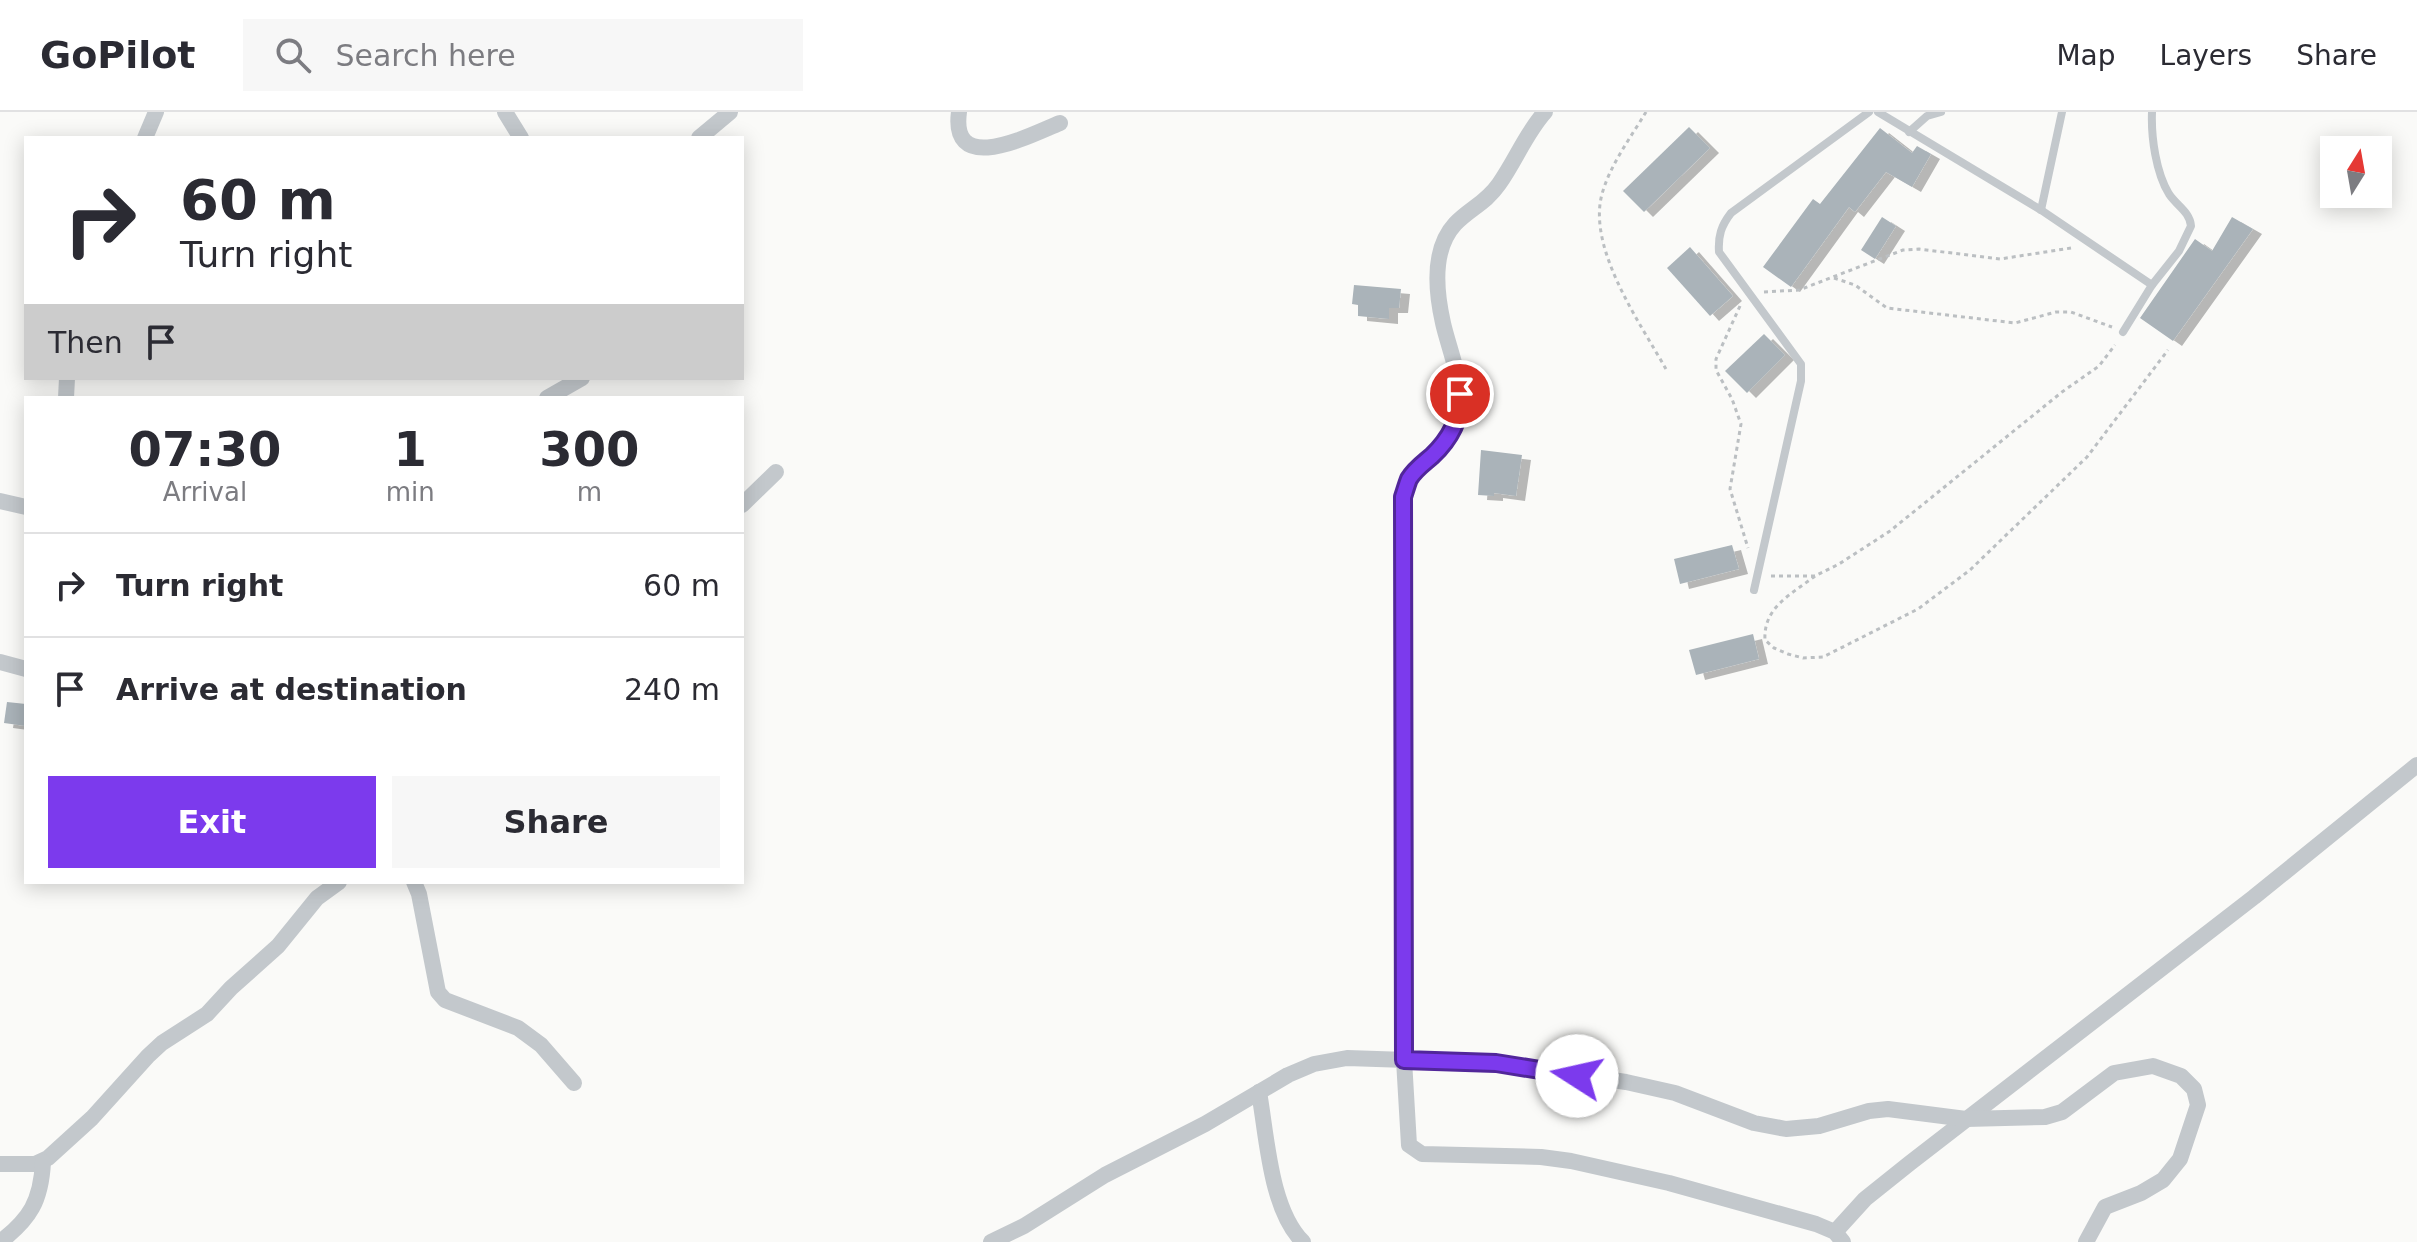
<!DOCTYPE html>
<html lang="en">
<head>
<meta charset="utf-8">
<style>
  body { margin:0; font-family:"DejaVu Sans",sans-serif; background:#f7f7f7; color:#2b2b33; height:100vh; display:flex; flex-direction:column; font-size:30px; white-space:nowrap }
  * { box-sizing:border-box; margin:0 }
  p { font-size:26px; color:#7c7c81 }
  .icon { flex:none; width:44px; height:44px; fill:none; stroke:currentColor; stroke-width:2; stroke-linecap:round; stroke-linejoin:round }
  .map { position:relative; flex:1; overflow:hidden }
  .drawer { position:absolute; left:24px; top:284px; width:720px; height:488px; display:flex; flex-direction:column; background:#fff; border-radius:0px; box-shadow:0 4px 20px #0003 }
  .drawer>* { flex:none }
  .top-card { position:absolute; left:24px; top:24px; width:720px; height:244px; border-radius:0px; box-shadow:0 4px 20px #0003; background:#fff; color:#2b2b33; overflow:hidden }
  .needle { width:52px; rotate:11deg }
  .controls { position:absolute; left:2320px; top:24px; display:grid; gap:16px }
  .controls a { display:grid; place-items:center; width:72px; height:72px; border-radius:0px; background:#fff; box-shadow:0 4px 20px #0003; font-size:40px }
  .pin { position:absolute; display:grid; place-items:center; width:68px; height:68px; color:#fff; margin:-34px; border:4px solid #fff; border-radius:50%; box-shadow:0 2px 8px #0007 }
  .me { position:absolute; width:88px; margin:-44px; rotate:280deg; stroke-linejoin:round; filter:drop-shadow(0 0 6px #0008) }
  .turn { display:flex; align-items:center; gap:28px; height:168px; padding:0 24px; font-size:36px }
  .turn .icon { width:104px; height:104px; stroke-width:2.5 }
  .turn b { display:block; font-size:56px; line-height:68px }
  .then { display:flex; align-items:center; height:76px; padding:0 24px; background:#0003; gap:16px; font-size:30px }
  .eta { display:flex; justify-content:space-evenly; align-items:center; height:136px; text-align:center }
  .eta b { font-size:48px; font-weight:800; line-height:56px }
  .primary-button { display:flex; gap:16px; margin-top:auto; padding:16px 24px }
  .primary-button a { flex:1; height:92px; border-radius:0px; background:#7c3aed; color:#fff; font-size:32px; font-weight:800; line-height:92px; text-align:center }
  .primary-button a+a { background:#f7f7f7; color:#2b2b33 }
  ul { padding:0; list-style:none }
  li { display:flex; align-items:center; gap:24px; height:104px; padding:0 24px; border-top:2px solid #e1e1e2 }
  li div { flex:1 }
  li b { display:block; font-size:30px }
  li em { font-style:normal }
  header { display:flex; align-items:center; gap:48px; box-sizing:border-box; height:112px; padding:0 40px; background:#fff; border-bottom:2px solid #e1e1e2 }
  header strong { font-size:38px }
  nav { display:flex; gap:44px; margin-inline-start:auto; font-size:28px }
  .search { width:560px; height:72px; background:#f7f7f7; display:flex; align-items:center; gap:20px; box-sizing:border-box; padding:0 28px; border-radius:0px; color:#7c7c81; font-size:30px }
  .map>svg:first-child { display:block }
</style>
</head>
<body>
<header>
<strong>GoPilot</strong>
<div class="search"><svg class="icon" aria-label="search" viewBox="0 0 24 24"><circle cx="10" cy="10" r="6"/><path d="M15 15l6 6"/></svg>Search here</div>
<nav><a>Map</a><a>Layers</a><a>Share</a></nav>
</header>
<div class="map">
<svg width="2417" height="1130" viewBox="0 0 2417 1130">
  <defs>
    <filter id="shadow"><feDropShadow dx="9" dy="5" stdDeviation="0" flood-color="#0004"/></filter>
  </defs>
  <rect width="100%" height="100%" fill="#fafaf8"/>
  <g fill="#aab3b9" filter="url(#shadow)">
    <path d="M 1689,15 L 1710,36 L 1644,100 L 1623,79 Z"/>
    <path d="M 1880,16 L 1912,41 L 1917,34 L 1931,42 L 1912,75 L 1886,60 L 1855,100 L 1849,95 L 1791,175 L 1763,155 L 1813,87 L 1820,92 Z"/>
    <path d="M 1882,105 L 1896,114 L 1875,147 L 1861,138 Z"/>
    <path d="M 2232,105 L 2253,117 L 2173,229 L 2140,206 L 2195,127 L 2212,139 Z"/>
    <path d="M 1690,135 L 1733,184 L 1710,204 L 1667,156 Z"/>
    <path d="M 1354,173 L 1401,177 L 1399,196 L 1389,196 L 1389,207 L 1358,204 L 1358,193 L 1352,192 Z"/>
    <path d="M 1764,222 L 1785,243 L 1747,281 L 1725,259 Z"/>
    <path d="M 1481,338 L 1522,343 L 1516,384 L 1494,381 L 1494,384 L 1478,383 Z"/>
    <path d="M 1732,433 L 1739,457 L 1680,472 L 1674,447 Z"/>
    <path d="M 1753,522 L 1759,547 L 1696,563 L 1689,538 Z"/>
    <path d="M 7,590 L 26,592 L 26,614 L 4,611 Z"/>
  </g>
  <g fill="none" stroke-linecap="round" stroke-linejoin="round">
    <g stroke="#bbbfc2" stroke-width="3" stroke-dasharray="4 4" stroke-linecap="butt">
      <path d="M 1646,0 C 1631,25 1610,53 1602,82 C 1587,137 1641,212 1667,259"/>
      <path d="M 1834,166 L 1855,173 L 1887,196 L 2015,211 L 2056,200 L 2071,200 L 2112,215"/>
      <path d="M 1764,180 L 1799,178 L 1903,138 L 1919,137 L 2000,147 L 2071,136"/>
      <path d="M 1740,194 L 1716,247 L 1716,258 L 1732,287 L 1741,312 L 1730,377 L 1748,436"/>
      <path d="M 1771,464 L 1815,464 L 1839,452 L 1890,419 L 2062,280 L 2099,254 L 2115,233"/>
      <path d="M 1815,464 C 1792,482 1763,495 1765,528 L 1774,536 L 1788,542 L 1803,546 L 1823,545 L 1918,497 L 1970,458 L 2087,345 L 2168,238"/>
    </g>
    <g stroke="#c3c8cc" stroke-width="8">
      <path d="M 1878,0 L 2041,98 L 2152,173"/>
      <path d="M 1909,20 L 1927,4 L 1941,0"/>
      <path d="M 2041,98 L 2062,0"/>
      <path d="M 2123,220 L 2152,173 L 2179,139 L 2191,114 C 2190,100 2177,94 2169,82 C 2156,61 2151,25 2152,0"/>
      <path d="M 1754,478 L 1801,269 L 1801,252 L 1719,140 C 1718,124 1721,114 1731,101 L 1869,0"/>
    </g>
    <g stroke="#c3c8cc" stroke-width="16">
      <path d="M 505,0 L 521,26"/>
      <path d="M 959,0 C 950,66 1032,22 1060,11"/>
      <path d="M 1545,0 C 1526,21 1516,48 1499,72 C 1486,91 1469,97 1455,112 C 1431,138 1436,180 1443,211 C 1448,234 1466,279 1460,301 C 1454,326 1432,340 1416,358 C 1409,366 1407,375 1403,385 L 1404,948 L 1409,1033 L 1422,1042 L 1541,1045 L 1571,1049 L 1669,1071 L 1816,1112 L 1835,1120 L 1843,1130"/>
      <path d="M 145,26 L 156,0"/>
      <path d="M 699,26 L 730,0"/>
      <path d="M 66,286 L 67,266"/>
      <path d="M 547,286 L 582,266"/>
      <path d="M 0,389 L 26,395"/>
      <path d="M 742,393 L 776,360"/>
      <path d="M 0,550 L 26,557"/>
      <path d="M 414,770 L 419,782 L 438,880 L 445,888 L 518,916 L 541,933 L 574,971"/>
      <path d="M 1259,980 C 1267,1025 1270,1097 1303,1130"/>
      <path d="M 0,1052 L 35,1052 L 48,1046 L 92,1006 L 148,944 L 162,931 L 207,902 L 231,876 L 278,834 L 317,786 L 339,770"/>
      <path d="M 1835,1120 L 1865,1087 L 1910,1051 L 2254,785 L 2417,653"/>
      <path d="M 0,1130 C 30,1107 41,1089 43,1050"/>
      <path d="M 991,1130 L 1024,1114 L 1105,1063 L 1205,1012 L 1288,963 L 1314,952 L 1347,946 L 1496,951 L 1626,970 L 1675,981 L 1754,1011 L 1786,1017 L 1819,1014 L 1869,999 L 1888,997 L 1966,1007 L 2045,1005 L 2062,1000 L 2114,961 L 2153,954 L 2181,964 L 2194,977 L 2198,993 L 2180,1047 L 2163,1068 L 2141,1081 L 2105,1095 L 2086,1130"/>
    </g>
  </g>
  <g fill="none" stroke-linecap="round" stroke-linejoin="round">
    <defs>
      <path id="route" d="M 1460,282 C 1461,306 1450,327 1432,344 C 1424,351 1415,357 1409,367 C 1407,372 1405,379 1403,385 L 1404,948 L 1496,951 L 1577,964"/>
    </defs>
    <use href="#route" stroke="#51269a" stroke-width="20"/>
    <use href="#route" stroke="#7c3aed" stroke-width="14"/>
  </g>
</svg>
<div class="controls">
<a><svg class="needle" viewBox="-14 -14 28 28"><path d="M0-13l5 13h-10z" fill="#e53935"/><path d="M0 13l5-13h-10z" fill="#7c7c81"/></svg></a>
</div>
<div class="pin" style="left:1460px;top:282px;background:#d93025"><svg class="icon" aria-label="arrive" viewBox="0 0 24 24"><path d="M6 21V4h12l-3 4 3 4H6"/></svg></div>
<svg class="me" style="left:1577px;top:964px" viewBox="-20 -20 40 40"><circle r="19" fill="#fff"/><path d="M0-13L10 11 0 6-10 11z" fill="#7c3aed"/></svg>
<div class="top-card">
<div class="turn"><svg class="icon" aria-label="right" viewBox="0 0 24 24"><path d="M7 20v-9h11M14 6l5 5-5 5"/></svg><div><b>60 m</b>Turn right</div></div>
<div class="then">Then<svg class="icon" aria-label="arrive" viewBox="0 0 24 24"><path d="M6 21V4h12l-3 4 3 4H6"/></svg></div>
</div>
<section class="drawer">
<div class="eta">
<div><b>07:30</b><p>Arrival</p></div>
<div><b>1</b><p>min</p></div>
<div><b>300</b><p>m</p></div>
</div>
<ul>
<li><svg class="icon" aria-label="right" viewBox="0 0 24 24"><path d="M7 20v-9h11M14 6l5 5-5 5"/></svg><div><b>Turn right</b></div><em>60 m</em></li>
<li><svg class="icon" aria-label="arrive" viewBox="0 0 24 24"><path d="M6 21V4h12l-3 4 3 4H6"/></svg><div><b>Arrive at destination</b></div><em>240 m</em></li>
</ul>
<div class="primary-button"><a>Exit</a><a>Share</a></div>
</section>
</div>
</body>
</html>
